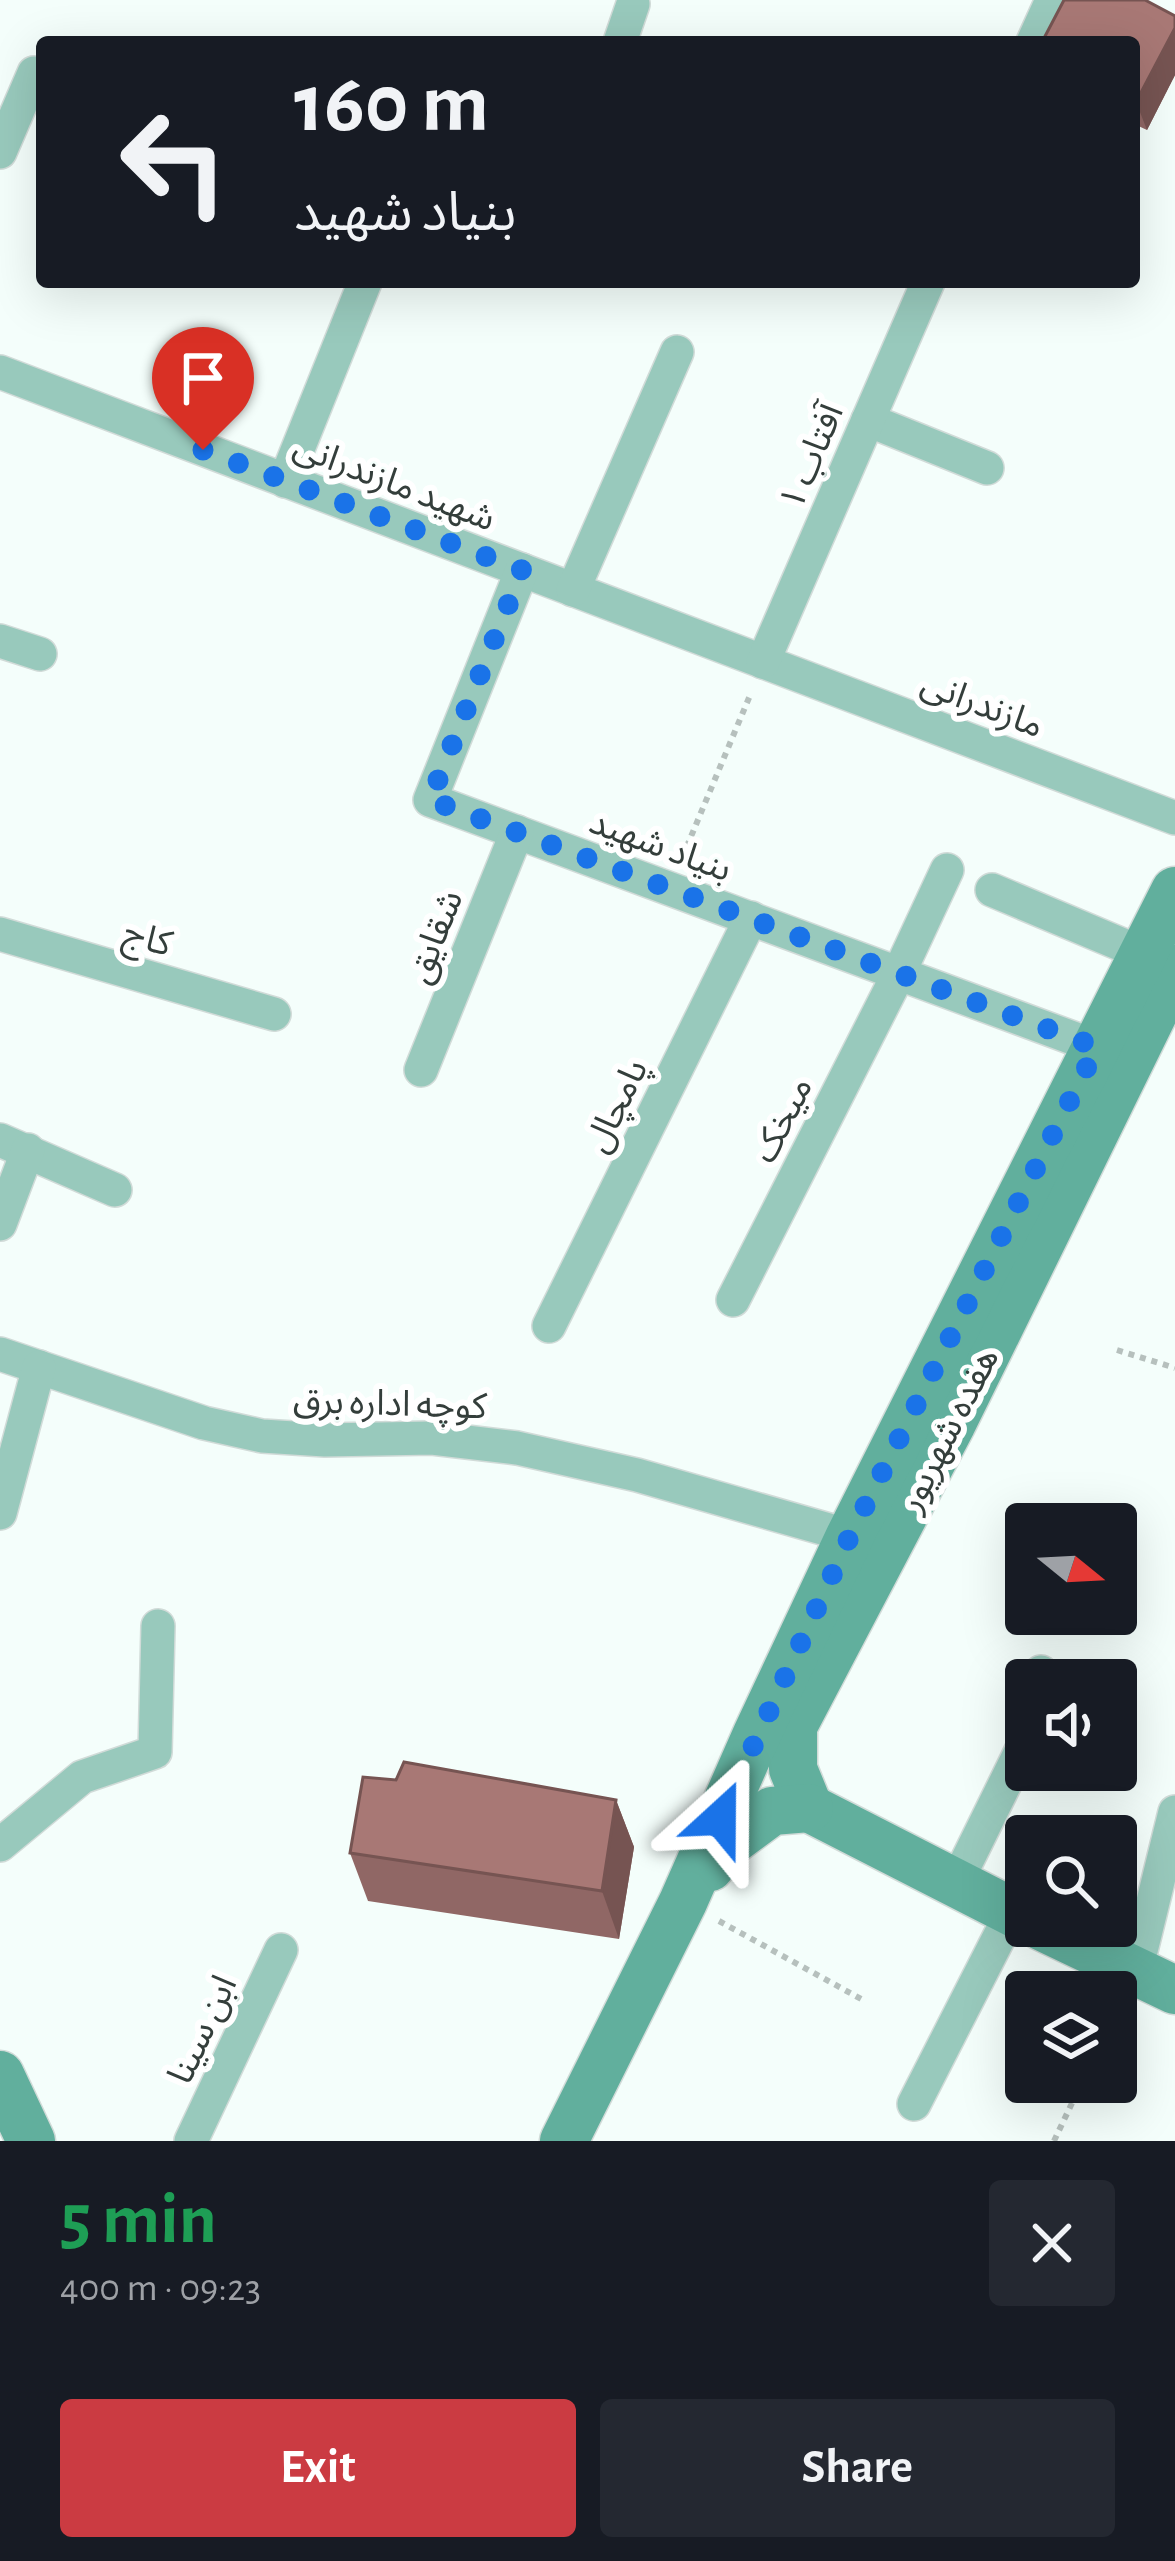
<!DOCTYPE html>
<html lang="en">
<head>
<meta charset="utf-8">
<style>
  body { margin:0; font-family:"Alegreya Sans","Noto Sans Arabic",sans-serif; background:#242831; color:#f1f3f6; height:100vh; display:flex; flex-direction:column; font-size:45px; white-space:nowrap }
  * { box-sizing:border-box; margin:0 }
  p { font-size:39px; color:#9ea1a6 }
  .icon { flex:none; width:66px; height:66px; fill:none; stroke:currentColor; stroke-width:2; stroke-linecap:round; stroke-linejoin:round }
  .map { position:relative; height:2141px; overflow:hidden }
  .panel { display:flex; flex-direction:column; background:#171b24; flex:1 }
  .panel>* { flex:none }
  .guide { position:absolute; left:36px; top:36px; width:1104px; height:252px; border-radius:12px; box-shadow:0 12px 48px #0002; background:#171b24; color:#f1f3f6; overflow:hidden }
  .needle { width:78px; rotate:108deg }
  .buttons { position:absolute; left:1005px; top:1503px; display:grid; gap:24px }
  .buttons a { display:grid; place-items:center; width:132px; height:132px; border-radius:12px; background:#171b24; box-shadow:0 12px 48px #0002; font-size:60px }
  .pin { position:absolute; display:grid; place-items:center; width:102px; height:102px; color:#fff; margin:-123px -51px; border-radius:50% 50% 50% 0; rotate:-45deg; box-shadow:0 0 12px #0007 }
  .pin .icon { rotate:45deg }
  .me { position:absolute; width:132px; margin:-66px; rotate:24deg; stroke-linejoin:round; filter:drop-shadow(0 0 9px #0008) }
  .turn { display:flex; align-items:center; gap:42px; height:252px; padding:0 60px; font-size:54px }
  .turn .icon { width:156px; height:156px; stroke-width:2.5 }
  .turn b { display:block; font-size:84px; line-height:102px }
  .round { display:grid; place-items:center; flex:none; width:126px; height:126px; border-radius:12px; background:#242831 }
  .head { display:flex; align-items:center; justify-content:space-between; height:204px; padding:0 60px }
  h1 { font-size:72px; font-weight:700; line-height:90px; color:#1e9e55 }
  .cta { display:flex; gap:24px; margin-top:auto; padding:24px 60px }
  .cta a { flex:1; height:138px; border-radius:12px; background:#cb3b42; color:#fff; font-size:48px; font-weight:700; line-height:138px; text-align:center }
  .cta a+a { background:#242831; color:#f1f3f6 }
  .map>svg:first-child { display:block }
</style>
</head>
<body>
<div class="map">
<svg width="1175" height="2141" viewBox="0 0 1175 2141">
  <rect width="100%" height="100%" fill="#f4fefb"/>
  <g fill="none" stroke-linecap="round" stroke-linejoin="round">
    <defs>
      <g id="street">
        <path d="M 620,42 L 633,4"/>
        <path d="M 1033,42 L 1052,0"/>
        <path d="M 0,152 L 34,73"/>
        <path d="M 0,372 L 1175,818"/>
        <path d="M 868,420 L 987,468"/>
        <path d="M 285,481 L 365,282"/>
        <path d="M 522,570 L 430,800 L 1097,1047"/>
        <path d="M 573,590 L 677,352"/>
        <path d="M 0,641 L 40,654"/>
        <path d="M 763,662 L 928,282"/>
        <path d="M 992,890 L 1144,954"/>
        <path d="M 0,934 L 274,1014"/>
        <path d="M 421,1070 L 517,832"/>
        <path d="M 0,1140 L 115,1190"/>
        <path d="M 0,1224 L 28,1150"/>
        <path d="M 733,1300 L 899,973 L 947,870"/>
        <path d="M 549,1326 L 751,918"/>
        <path d="M 0,1354 L 204,1423 L 262,1436 L 325,1440 L 432,1438 L 517,1448 L 637,1475 L 850,1536"/>
        <path d="M 0,1513 L 39,1367"/>
        <path d="M 1039,1680 L 1041,1672"/>
        <path d="M 0,1845 L 82,1777 L 155,1752 L 158,1626"/>
        <path d="M 955,1885 L 1026,1741"/>
        <path d="M 1136,1971 L 1175,1812"/>
        <path d="M 914,2104 L 1012,1912"/>
        <path d="M 191,2141 L 281,1950"/>
      </g>
      <g id="secondary">
        <path d="M 809,1808 L 793,1769 L 793,1726 L 952,1423 L 1175,969"/>
        <path d="M 809,1808 L 1026,1919"/>
        <path d="M 710,1867 L 726,1845 L 772,1811 L 809,1808"/>
        <path d="M 1041,1926 L 1175,1990"/>
        <path d="M 0,2075 L 31,2141"/>
        <path d="M 564,2141 L 683,1902 L 757,1734 L 850,1536 L 1175,891"/>
      </g>
    </defs>
    <use href="#street" stroke="#d1dbd8" stroke-width="36"/>
    <use href="#secondary" stroke="#d1dbd8" stroke-width="51"/>
    <g stroke="#b6c0bd" stroke-width="6" stroke-dasharray="6 6" stroke-linecap="butt">
      <path d="M 682,858 L 751,693"/>
      <path d="M 1117,1350 L 1175,1368"/>
      <path d="M 719,1921 L 863,2000"/>
      <path d="M 1054,2141 L 1082,2082"/>
    </g>
    <use href="#street" stroke="#98c9bc" stroke-width="33"/>
    <use href="#secondary" stroke="#61af9d" stroke-width="48"/>
  </g>
  <g fill="#906765">
    <path d="M 1175,16 L 1175,75 L 1147,130 L 1134,124 L 1134,42 Z"/>
    <path d="M 616,1800 L 634,1847 L 619,1939 L 368,1901 L 350,1853 Z"/>
  </g>
  <g fill="#765452">
    <path d="M 1175,28 L 1175,75 L 1147,130 L 1136,102 Z"/>
    <path d="M 616,1800 L 634,1847 L 619,1939 L 602,1891 Z"/>
  </g>
  <g fill="#a87875" stroke="#765452" stroke-width="3">
    <path d="M 1064,0 L 1145,0 L 1175,16 L 1175,28 L 1136,102 L 1134,101 L 1134,42 L 1042,42 Z"/>
    <path d="M 404,1762 L 616,1800 L 602,1891 L 350,1853 L 363,1777 L 396,1780 Z"/>
  </g>
  <g fill="none" stroke-linecap="round" stroke-linejoin="round">
    <path stroke="#1a73e8" stroke-width="21" stroke-dasharray="0 37.8" d="M 203,450 L 522,570 L 430,800 L 1097,1047 L 850,1536 L 720,1818"/>
  </g>
  <g text-anchor="middle" stroke-width="12" stroke-linejoin="round" paint-order="stroke">
    <g font-size="36" fill="#343e3b" stroke="#fff">
      <text transform="translate(810 456) rotate(-67)" y="13">آفتاب ۱</text>
      <text transform="translate(395 481) rotate(21)" y="13">شهید مازندرانی</text>
      <text transform="translate(983 703) rotate(21)" y="13">مازندرانی</text>
      <text transform="translate(661 844) rotate(20)" y="13">بنیاد شهید</text>
      <text transform="translate(433 936) rotate(-68)" y="13">شقایق</text>
      <text transform="translate(148 937) rotate(16)" y="13">کاج</text>
      <text transform="translate(615 1105) rotate(-64)" y="13">پامچال</text>
      <text transform="translate(781 1119) rotate(-63)" y="13">میخک</text>
      <text transform="translate(390 1402) rotate(2)" y="13">کوچه اداره برق</text>
      <text transform="translate(947 1429) rotate(-63)" y="13">هفده شهریور</text>
      <text transform="translate(201 2029) rotate(-65)" y="13">ابن سینا</text>
    </g>
  </g>
</svg>
<div class="buttons">
<a><svg class="needle" viewBox="-14 -14 28 28"><path d="M0-13l5 13h-10z" fill="#e53935"/><path d="M0 13l5-13h-10z" fill="#9ea1a6"/></svg></a>
<a><svg class="icon" aria-label="sound" viewBox="0 0 24 24"><path d="M4 9h4l5-4v14l-5-4H4zM17 9q2 3 0 6"/></svg></a>
<a><svg class="icon" aria-label="search" viewBox="0 0 24 24"><circle cx="10" cy="10" r="6"/><path d="M15 15l6 6"/></svg></a>
<a><svg class="icon" aria-label="layers" viewBox="0 0 24 24"><path d="M12 4l9 5-9 5-9-5zM3 14l9 5 9-5"/></svg></a>
</div>
<div class="pin" style="left:203px;top:450px;background:#d93025"><svg class="icon" aria-label="arrive" viewBox="0 0 24 24"><path d="M6 21V4h12l-3 4 3 4H6"/></svg></div>
<svg class="me" style="left:720px;top:1818px" viewBox="-20 -20 40 40"><path d="M0-17L14 15 0 8-14 15z" fill="#1a73e8" stroke="#fff" stroke-width="4"/></svg>
<div class="guide">
<div class="turn"><svg class="icon" aria-label="left" viewBox="0 0 24 24"><path d="M17 20v-9H6M10 6l-5 5 5 5"/></svg><div><b>160 m</b>بنیاد شهید</div></div>
</div>
</div>
<section class="panel">
<div class="head"><div><h1>5 min</h1><p>400 m · 09:23</p></div><a class="round"><svg class="icon" aria-label="close" viewBox="0 0 24 24"><path d="M6 6l12 12M18 6L6 18"/></svg></a></div>
<div class="cta"><a>Exit</a><a>Share</a></div>
</section>
</body>
</html>
